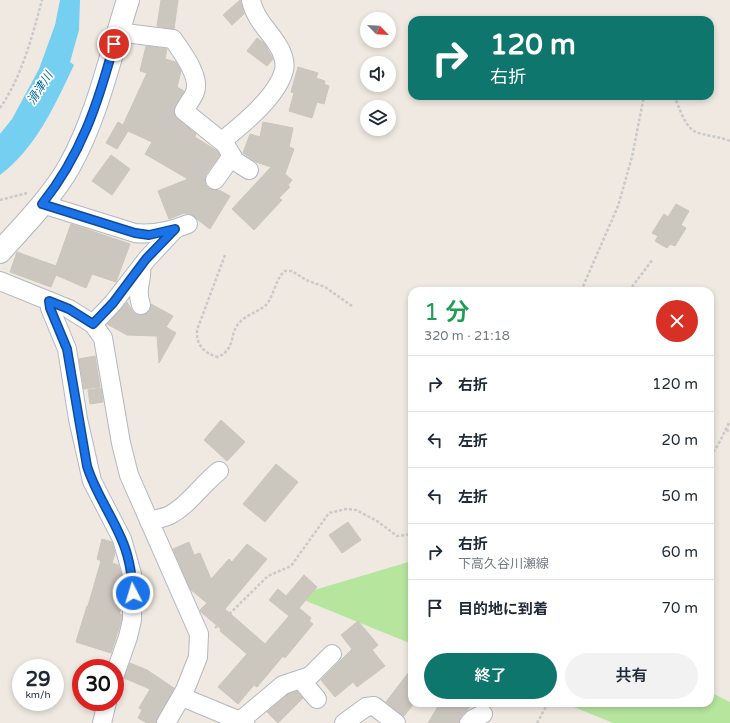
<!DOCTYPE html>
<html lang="ja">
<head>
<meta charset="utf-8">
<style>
  body { margin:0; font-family:"Varela Round","Noto Sans JP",sans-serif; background:#f2f2f3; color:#1f2937; height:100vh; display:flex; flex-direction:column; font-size:15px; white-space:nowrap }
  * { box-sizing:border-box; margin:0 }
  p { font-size:13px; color:#747a83 }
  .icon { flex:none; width:22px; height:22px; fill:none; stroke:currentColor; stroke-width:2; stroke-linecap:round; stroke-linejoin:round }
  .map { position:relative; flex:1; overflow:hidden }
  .drawer { position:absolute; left:408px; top:287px; width:306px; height:420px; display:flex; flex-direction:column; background:#fff; border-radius:12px; box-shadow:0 2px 6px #0003 }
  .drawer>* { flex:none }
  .guide { position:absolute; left:408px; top:16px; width:306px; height:84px; border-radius:12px; box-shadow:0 2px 6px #0003; background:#0f766e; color:#fff; overflow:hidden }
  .needle { width:26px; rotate:114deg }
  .controls { position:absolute; left:360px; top:12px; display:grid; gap:8px }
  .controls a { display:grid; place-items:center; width:36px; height:36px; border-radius:50%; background:#fff; box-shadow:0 2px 6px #0003; font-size:20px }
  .speed { position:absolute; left:12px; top:659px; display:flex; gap:8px; font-size:20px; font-weight:700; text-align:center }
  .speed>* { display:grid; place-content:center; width:52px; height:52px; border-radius:50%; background:#fff; box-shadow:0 2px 6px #0003; line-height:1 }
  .speed small { font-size:10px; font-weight:400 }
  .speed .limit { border:6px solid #d22; background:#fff; color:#111 }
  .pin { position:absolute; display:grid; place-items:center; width:34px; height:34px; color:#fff; margin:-17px; border:2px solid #fff; border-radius:50%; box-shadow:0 1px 4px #0007 }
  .me { position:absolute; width:44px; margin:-22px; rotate:355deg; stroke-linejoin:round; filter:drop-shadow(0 0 3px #0008) }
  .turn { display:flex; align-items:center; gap:14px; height:84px; padding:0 16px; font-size:18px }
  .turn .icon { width:52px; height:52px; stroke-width:2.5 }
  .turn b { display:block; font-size:28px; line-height:34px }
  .round { display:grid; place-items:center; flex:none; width:42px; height:42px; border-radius:21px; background:#f2f2f3 }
  .overview { display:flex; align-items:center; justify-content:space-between; height:68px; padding:0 16px }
  h1 { font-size:24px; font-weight:600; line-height:30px; color:#1e9e55 }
  .primary-button { display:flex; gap:8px; margin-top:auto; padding:8px 16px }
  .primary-button a { flex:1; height:46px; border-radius:24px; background:#0f766e; color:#fff; font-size:16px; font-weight:600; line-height:46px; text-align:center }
  .primary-button a+a { background:#f2f2f3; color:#1f2937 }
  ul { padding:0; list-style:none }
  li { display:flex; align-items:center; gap:12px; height:56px; padding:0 16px; border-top:1px solid #e0e1e3 }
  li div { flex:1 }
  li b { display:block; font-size:15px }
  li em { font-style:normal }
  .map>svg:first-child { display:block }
</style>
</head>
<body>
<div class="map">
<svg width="730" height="723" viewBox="0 0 730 723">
  <rect width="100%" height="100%" fill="#efe9e1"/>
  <g fill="#b6e59e">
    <path d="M 412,561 L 412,644 L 294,596 Z"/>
    <path d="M 710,692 L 730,702 L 730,723 L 613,723 L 564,703 L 710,703 Z"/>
  </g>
  <path fill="#75cff0" d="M 60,0 L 80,0 L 79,30 L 70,62 L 74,65 C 55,105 36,148 0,175 L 0,134 L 12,119 L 39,69 L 55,25 Z"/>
  <g fill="#cbc7bf" stroke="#cbc5ba">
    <path d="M 161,0 L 178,0 L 174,29 L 157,26 Z"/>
    <path d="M 240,0 L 244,14 L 232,25 L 223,15 Z"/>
    <path d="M 257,38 L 264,43 L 272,57 L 273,59 L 267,66 L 247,51 Z"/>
    <path d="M 146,46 L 167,49 L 165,59 L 176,62 L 181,71 L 177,87 L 184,91 L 175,106 L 175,116 L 196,134 L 195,137 L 217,151 L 220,155 L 206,174 L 205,184 L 209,189 L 219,190 L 230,196 L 210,229 L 190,214 L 184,213 L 169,219 L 158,191 L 188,179 L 145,154 L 152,142 L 128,131 L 117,149 L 106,143 L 118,122 L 123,125 L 147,73 L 140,71 Z"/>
    <path d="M 298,67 L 318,73 L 316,78 L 325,81 L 324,84 L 329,86 L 324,104 L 317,102 L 312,118 L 289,111 L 294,93 L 291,92 Z"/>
    <path d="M 263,122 L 293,128 L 289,147 L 294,149 L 285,174 L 292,180 L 288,185 L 290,187 L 279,198 L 282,200 L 254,230 L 232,209 L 271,167 L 256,162 L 243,153 L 250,134 L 260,137 Z"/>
    <path d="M 111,155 L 130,169 L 112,195 L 92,181 Z"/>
    <path d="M 676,204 L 689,211 L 681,225 L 686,228 L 675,246 L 670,244 L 667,248 L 655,241 L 658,236 L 652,233 L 664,214 L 668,217 Z"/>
    <path d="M 71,224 L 130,244 L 116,282 L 92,274 L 86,288 L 56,275 L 51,287 L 10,272 L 17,252 L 56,266 Z"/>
    <path d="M 127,302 L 133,312 L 138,315 L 148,313 L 151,304 L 173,316 L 166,327 L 176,333 L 159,363 L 157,336 L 127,335 L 107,324 Z"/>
    <path d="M 95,356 L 100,387 L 84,389 L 79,359 Z"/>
    <path d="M 101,388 L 103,402 L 90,404 L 88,390 Z"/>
    <path d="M 221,420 L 245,442 L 227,461 L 204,440 Z"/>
    <path d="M 276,464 L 298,482 L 265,522 L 243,504 Z"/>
    <path d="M 348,522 L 361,540 L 342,553 L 329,535 Z"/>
    <path d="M 102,539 L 112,542 L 115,553 L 112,563 L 118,565 L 122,575 L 120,591 L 122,592 L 122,605 L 119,614 L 122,615 L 122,619 L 111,653 L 76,642 L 87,606 L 88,606 L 101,561 L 97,559 Z"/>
    <path d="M 189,542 L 194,555 L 200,553 L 211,579 L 229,559 L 232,562 L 247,544 L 267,559 L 225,609 L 265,644 L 289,616 L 269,600 L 278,589 L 286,596 L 304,575 L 317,587 L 299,608 L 311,618 L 309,621 L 313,624 L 285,658 L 283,656 L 257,687 L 254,685 L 238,704 L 218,687 L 247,654 L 220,631 L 221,629 L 201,612 L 200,610 L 207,603 L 190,589 L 173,549 Z"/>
    <path d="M 358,621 L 378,645 L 372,650 L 385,666 L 357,687 L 353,682 L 335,697 L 321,680 L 352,649 L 341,635 Z"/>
    <path d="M 130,663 L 147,670 L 174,688 L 156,723 L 147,723 L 138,718 L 142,710 L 139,708 L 150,689 L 124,678 Z"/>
    <path d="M 412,668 L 412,706 L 404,716 L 386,702 Z"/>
    <path d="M 297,691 L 303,698 L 278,723 L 267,712 L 288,694 Z"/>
    <path d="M 440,703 L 474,703 L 461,716 L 459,723 L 428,723 Z"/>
  </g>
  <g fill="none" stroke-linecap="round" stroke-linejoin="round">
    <defs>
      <g id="minor">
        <path d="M 117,32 L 173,39 C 181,51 201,76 195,92 C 193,98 187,105 184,111 L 225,144 L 235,161 L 249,170"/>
        <path d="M 222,141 C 242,125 278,96 284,70 C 286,62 282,51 277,44 C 268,30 254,17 251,0"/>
        <path d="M 215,180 L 232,156"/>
        <path d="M 42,204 L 135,233 C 154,235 171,231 188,224"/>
        <path d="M 0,281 L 69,309 L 93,324 L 103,338 L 121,443 L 129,475 L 199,634 L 198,657 L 185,690 L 166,723"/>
        <path d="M 49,301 L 50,308 L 67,349 L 78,419 L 92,481 L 122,539 L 132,574 L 132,620 L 128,637 L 115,674"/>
        <path d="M 141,305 C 135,286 143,282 141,267"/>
        <path d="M 93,324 L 113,303 L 147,259 L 175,229"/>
        <path d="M 149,521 C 156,519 164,518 170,515 C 189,505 202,484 219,471"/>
        <path d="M 301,680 L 317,699"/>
        <path d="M 182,697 L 245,723"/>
        <path d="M 240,721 L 283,685 L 310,676 L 332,654"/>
        <path d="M 102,723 L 107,702"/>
        <path d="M 344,723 L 366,707 L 374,706 L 396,723"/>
        <path d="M 469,723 L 473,719 L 483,714"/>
      </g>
      <path id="secondary" d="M 0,252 C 24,225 51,198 69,167 C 98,115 110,56 128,0"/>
    </defs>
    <use href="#minor" stroke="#b4b7c1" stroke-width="20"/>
    <use href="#secondary" stroke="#b4b7c1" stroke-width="24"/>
    <g stroke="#c9c9c9" stroke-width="2.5" stroke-dasharray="3 2" stroke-linecap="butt">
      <path d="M 674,96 C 679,106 684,125 694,131 C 703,136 719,136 730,141"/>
      <path d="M 0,108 C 22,76 32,37 42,0"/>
      <path d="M 0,200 L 27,193"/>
      <path d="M 225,255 L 197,330 C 196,344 203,353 218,357 C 237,348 228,334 240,322 C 246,315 258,312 266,305 C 274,296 276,277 285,271 L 292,271 L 306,280 L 325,287 L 352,306"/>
      <path d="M 581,291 L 618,206 L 632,157 L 644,96"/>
      <path d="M 629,291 L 653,259"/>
      <path d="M 726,430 L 730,431"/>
      <path d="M 710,456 L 718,445 L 730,421"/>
      <path d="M 215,628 L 268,576 L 291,566 L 329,513 L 346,509 L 356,510 L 377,521 L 397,536 L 412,534"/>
      <path d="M 537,723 L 548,703"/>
    </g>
    <use href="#minor" stroke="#fff" stroke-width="18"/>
    <use href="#secondary" stroke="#fff" stroke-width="22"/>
  </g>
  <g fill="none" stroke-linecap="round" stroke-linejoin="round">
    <defs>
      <path id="route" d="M 114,44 C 98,104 81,155 42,204 L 135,233 L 149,235 L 175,229 L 146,259 L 113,303 L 93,324 L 69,309 L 49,301 L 50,308 L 67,349 L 87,466 C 95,492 111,514 121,538 C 129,555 132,575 133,593"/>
    </defs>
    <use href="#route" stroke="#114b97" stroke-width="10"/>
    <use href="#route" stroke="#1a73e8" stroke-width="7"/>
  </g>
  <g text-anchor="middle" stroke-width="3.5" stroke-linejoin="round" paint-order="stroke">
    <g font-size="12" font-style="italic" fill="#0d6fa3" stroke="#fff">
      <text transform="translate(40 88) rotate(-57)" y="4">滑津川</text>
    </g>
  </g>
</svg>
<div class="controls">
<a><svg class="needle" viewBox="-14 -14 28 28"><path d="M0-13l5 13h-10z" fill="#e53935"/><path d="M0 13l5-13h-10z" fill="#747a83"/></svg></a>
<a><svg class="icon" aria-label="sound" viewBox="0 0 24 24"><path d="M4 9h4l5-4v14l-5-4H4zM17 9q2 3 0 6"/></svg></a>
<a><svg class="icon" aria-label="layers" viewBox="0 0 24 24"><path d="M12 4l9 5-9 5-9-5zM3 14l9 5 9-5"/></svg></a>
</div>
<div class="speed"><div>29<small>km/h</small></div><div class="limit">30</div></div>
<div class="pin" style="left:114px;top:44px;background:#d93025"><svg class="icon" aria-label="arrive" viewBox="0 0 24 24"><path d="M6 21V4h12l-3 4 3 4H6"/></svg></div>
<svg class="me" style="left:133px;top:593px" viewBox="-20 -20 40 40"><circle r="17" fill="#1a73e8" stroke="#fff" stroke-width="3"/><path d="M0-11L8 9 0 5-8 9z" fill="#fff"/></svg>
<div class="guide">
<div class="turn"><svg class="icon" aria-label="right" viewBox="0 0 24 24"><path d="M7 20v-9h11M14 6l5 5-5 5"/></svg><div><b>120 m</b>右折</div></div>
</div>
<section class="drawer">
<div class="overview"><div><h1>1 分</h1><p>320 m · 21:18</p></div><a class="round" style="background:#d93025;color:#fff"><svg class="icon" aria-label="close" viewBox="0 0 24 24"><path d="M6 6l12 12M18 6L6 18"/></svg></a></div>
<ul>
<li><svg class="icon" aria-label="right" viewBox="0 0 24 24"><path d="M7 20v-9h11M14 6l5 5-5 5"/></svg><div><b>右折</b></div><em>120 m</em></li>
<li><svg class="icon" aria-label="left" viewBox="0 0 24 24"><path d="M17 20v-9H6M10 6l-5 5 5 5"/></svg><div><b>左折</b></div><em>20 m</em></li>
<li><svg class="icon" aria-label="left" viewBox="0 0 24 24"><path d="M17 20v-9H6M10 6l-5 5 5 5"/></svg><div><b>左折</b></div><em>50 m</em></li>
<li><svg class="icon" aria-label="right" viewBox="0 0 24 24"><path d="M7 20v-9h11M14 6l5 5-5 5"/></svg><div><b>右折</b><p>下高久谷川瀬線</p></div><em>60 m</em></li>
<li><svg class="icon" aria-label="arrive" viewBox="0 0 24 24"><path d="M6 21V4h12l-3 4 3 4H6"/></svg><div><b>目的地に到着</b></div><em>70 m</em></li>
</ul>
<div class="primary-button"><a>終了</a><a>共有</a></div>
</section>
</div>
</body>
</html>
